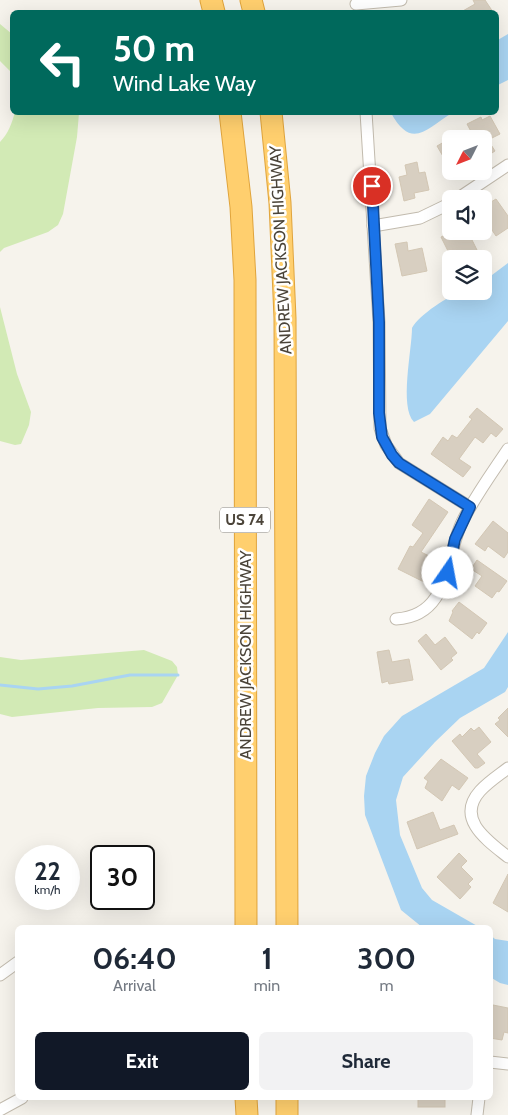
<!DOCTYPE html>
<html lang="en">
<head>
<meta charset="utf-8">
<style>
  body { margin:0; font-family:Cabin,sans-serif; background:#f2f2f3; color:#1f2937; height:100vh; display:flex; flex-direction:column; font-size:19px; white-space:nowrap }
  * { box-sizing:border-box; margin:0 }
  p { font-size:16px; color:#747a83 }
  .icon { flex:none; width:28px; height:28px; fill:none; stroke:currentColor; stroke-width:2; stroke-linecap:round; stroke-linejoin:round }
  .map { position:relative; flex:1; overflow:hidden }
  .sheet { position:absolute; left:15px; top:925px; width:478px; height:175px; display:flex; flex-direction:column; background:#fff; border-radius:8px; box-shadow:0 5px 20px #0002 }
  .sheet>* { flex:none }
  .guide { position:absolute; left:10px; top:10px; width:489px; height:105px; border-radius:8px; box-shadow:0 5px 20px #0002; background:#00695c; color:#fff; overflow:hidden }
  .needle { width:32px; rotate:228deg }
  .tools { position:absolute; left:442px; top:130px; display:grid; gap:10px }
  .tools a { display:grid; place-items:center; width:50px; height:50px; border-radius:8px; background:#fff; box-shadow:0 5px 20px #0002; font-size:25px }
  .speed { position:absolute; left:15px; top:845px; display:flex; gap:10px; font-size:25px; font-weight:700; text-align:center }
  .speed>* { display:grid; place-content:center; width:65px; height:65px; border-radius:50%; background:#fff; box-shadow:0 5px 20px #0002; line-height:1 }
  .speed small { font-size:12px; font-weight:400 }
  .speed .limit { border:2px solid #111; border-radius:8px; background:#fff; color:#111 }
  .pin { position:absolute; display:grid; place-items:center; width:42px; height:42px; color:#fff; margin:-21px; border:2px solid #fff; border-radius:50%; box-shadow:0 1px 5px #0007 }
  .me { position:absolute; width:55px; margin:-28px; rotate:12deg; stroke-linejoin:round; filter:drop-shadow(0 0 4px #0008) }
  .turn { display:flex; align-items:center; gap:18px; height:105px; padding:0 20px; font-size:22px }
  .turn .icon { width:65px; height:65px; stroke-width:2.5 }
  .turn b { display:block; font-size:35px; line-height:42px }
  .eta { display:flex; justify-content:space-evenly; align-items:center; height:85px; text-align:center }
  .eta b { font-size:30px; font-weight:700; line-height:35px }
  .action { display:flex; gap:10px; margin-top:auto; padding:10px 20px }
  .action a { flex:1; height:58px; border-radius:8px; background:#111827; color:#fff; font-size:20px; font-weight:700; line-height:58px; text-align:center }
  .action a+a { background:#f2f2f3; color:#1f2937 }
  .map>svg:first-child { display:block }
</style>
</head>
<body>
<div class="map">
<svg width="508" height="1115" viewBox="0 0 508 1115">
  <rect width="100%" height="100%" fill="#f6f3ec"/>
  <g fill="#d2eab5">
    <path d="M 0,24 L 12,34 L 12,79 L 10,71 L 0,61 Z"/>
    <path d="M 15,112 L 79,113 L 77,137 L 63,214 L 58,225 L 48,232 L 4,248 L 0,252 L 0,142 C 8,134 12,123 15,112 Z"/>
    <path d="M 0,307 L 17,374 L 31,412 L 29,425 L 21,444 L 15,445 L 0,441 Z"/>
    <path d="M 144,650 L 172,661 L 177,667 L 178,675 L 162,703 L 152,707 L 98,708 L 12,717 L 0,714 L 0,657 L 21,660 Z"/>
  </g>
  <g fill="#a9d4f2">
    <path d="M 508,34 L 508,80 L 496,86 L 496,41 Z"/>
    <path d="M 391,113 L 452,113 C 427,128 412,151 391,113 Z"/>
    <path d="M 508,263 L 508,321 L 430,414 L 414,422 C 399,407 412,350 412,328 C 419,315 449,295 464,291 C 470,290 478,291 484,291 L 484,281 Z"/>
    <path d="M 508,632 L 508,687 L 505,692 L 460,718 L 435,742 L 403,777 L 396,800 L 400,835 L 422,888 L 432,900 L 479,927 L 422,927 L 401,910 L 365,815 L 364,796 L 366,776 L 375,753 L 384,736 L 402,716 L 484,668 Z"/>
    <path d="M 490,935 L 495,939 L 508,941 L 508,985 L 500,983 L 490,977 Z"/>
  </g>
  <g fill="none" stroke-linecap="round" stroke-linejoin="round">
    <path stroke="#a9d4f2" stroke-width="3" d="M 0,685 L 38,689 L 72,686 L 130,675 L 178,675"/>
  </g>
  <g fill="#d8cfc1" stroke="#d3c7b4">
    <path d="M 473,0 L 485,0 L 493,12 L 461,12 L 475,4 Z"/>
    <path d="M 490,116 L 500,134 L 488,140 L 495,151 L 484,158 L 484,139 L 475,139 L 467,124 L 481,117 L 482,120 Z"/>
    <path d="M 451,138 L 451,170 L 437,146 Z"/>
    <path d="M 417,162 L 419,173 L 425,172 L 429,190 L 414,193 L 415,198 L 404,201 L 399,177 L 407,175 L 405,165 Z"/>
    <path d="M 496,199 L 508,216 L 508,228 L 496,236 L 484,218 L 484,214 L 489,210 L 486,205 Z"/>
    <path d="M 452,232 L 456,239 L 468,232 L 477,250 L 460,259 L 452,259 L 441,237 Z"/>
    <path d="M 407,242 L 408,251 L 422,248 L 427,271 L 402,276 L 395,244 Z"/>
    <path d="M 477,408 L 503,429 L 496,437 L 491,433 L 483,443 L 475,437 L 459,459 L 471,467 L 463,477 L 431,454 L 443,437 L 448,441 L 452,435 L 457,438 L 472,419 L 469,417 Z"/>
    <path d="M 429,499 L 448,512 L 421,552 L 433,558 L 426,571 L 429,572 L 424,582 L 398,569 L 410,546 L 413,547 L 423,533 L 412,525 Z"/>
    <path d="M 493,521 L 508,533 L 508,552 L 504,558 L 488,546 L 485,551 L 475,544 Z"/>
    <path d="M 477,560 L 507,581 L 499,592 L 497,591 L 492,598 L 475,586 L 482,576 L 471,569 Z"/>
    <path d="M 459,602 L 487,623 L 479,634 L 477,632 L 472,639 L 449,621 L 453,612 L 452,611 Z"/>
    <path d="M 426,634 L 435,645 L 445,637 L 457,653 L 451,658 L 453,660 L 441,670 L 418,641 Z"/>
    <path d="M 389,650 L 392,662 L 409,659 L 413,680 L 389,684 L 388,681 L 382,683 L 377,652 Z"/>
    <path d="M 508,708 L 508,737 L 495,724 L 500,720 L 498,718 Z"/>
    <path d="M 479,727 L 491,742 L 477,754 L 485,763 L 478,768 L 475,768 L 452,741 L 460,734 L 462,737 L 471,728 L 474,731 Z"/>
    <path d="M 441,759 L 468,778 L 459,790 L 452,785 L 442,801 L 425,788 L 428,781 L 424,778 Z"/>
    <path d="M 433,812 L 440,830 L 454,825 L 458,834 L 417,849 L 407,822 Z"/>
    <path d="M 459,853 L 467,861 L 461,867 L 473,879 L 468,884 L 471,887 L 460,899 L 437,877 Z"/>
    <path d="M 508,874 L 508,912 L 493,903 Z"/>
    <path d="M 493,1005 L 508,1008 L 508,1033 L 504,1032 L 502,1040 L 490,1038 L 490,1019 Z"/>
    <rect x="418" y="1098" width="27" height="9"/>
  </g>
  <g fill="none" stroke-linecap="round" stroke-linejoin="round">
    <defs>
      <g id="street">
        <path d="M 356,4 L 401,0"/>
        <path d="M 366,112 L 379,322 L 380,428 L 386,445 L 399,463 L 470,507"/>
        <path d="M 457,199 L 508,165"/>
        <path d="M 373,226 L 420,218 L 451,203"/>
        <path d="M 396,619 C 451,616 445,557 462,522 C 475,496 492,473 508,449"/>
        <path d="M 508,768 C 499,775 488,782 480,791 C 455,819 488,841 508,857"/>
        <path d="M 0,975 L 18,962"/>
        <path d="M 490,1062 L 508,1064"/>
        <path d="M 0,1110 L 22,1098"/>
        <path d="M 477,1115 L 479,1098"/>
      </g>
      <g id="highway">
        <path d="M 211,0 L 214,12"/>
        <path d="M 251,0 L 254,12"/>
        <path d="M 230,112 L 241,207 L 245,280 L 246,928"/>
        <path d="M 271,112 L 280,203 L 285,318 L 287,928"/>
        <path d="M 246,1098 L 247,1115"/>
        <path d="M 287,1115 L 287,1098"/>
      </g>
    </defs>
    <use href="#street" stroke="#c2bbae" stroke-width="13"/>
    <use href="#highway" stroke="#e0a43c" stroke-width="23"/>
    <use href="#street" stroke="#fff" stroke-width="11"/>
    <use href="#highway" stroke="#ffcf6e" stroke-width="21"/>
  </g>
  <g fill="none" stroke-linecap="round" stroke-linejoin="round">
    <defs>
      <path id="route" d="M 372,186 L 379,322 L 379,413 L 382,437 L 392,455 L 399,463 L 470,507 L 455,539 L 448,573"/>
    </defs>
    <use href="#route" stroke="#114b97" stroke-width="12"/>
    <use href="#route" stroke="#1a73e8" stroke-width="9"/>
  </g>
  <g text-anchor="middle" stroke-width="5" stroke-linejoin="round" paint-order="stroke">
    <rect fill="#fff" stroke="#817c74" stroke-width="1" x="220" y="507.5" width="50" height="25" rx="4"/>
    <g font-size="15" font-weight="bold" fill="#4b4439">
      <text x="245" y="525">US 74</text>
    </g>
    <g font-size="16" fill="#4b4439" stroke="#fff">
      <text transform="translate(280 250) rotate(-93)" y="6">ANDREW JACKSON HIGHWAY</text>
      <text transform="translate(245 655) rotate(-90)" y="6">ANDREW JACKSON HIGHWAY</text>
    </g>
  </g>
</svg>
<div class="tools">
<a><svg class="needle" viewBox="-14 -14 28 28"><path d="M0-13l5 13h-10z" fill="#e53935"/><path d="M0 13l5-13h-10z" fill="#747a83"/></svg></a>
<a><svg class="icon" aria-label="sound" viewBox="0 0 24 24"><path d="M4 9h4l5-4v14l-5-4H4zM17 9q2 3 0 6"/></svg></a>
<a><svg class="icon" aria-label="layers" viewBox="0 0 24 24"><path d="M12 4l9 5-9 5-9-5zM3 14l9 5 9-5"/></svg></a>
</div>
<div class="speed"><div>22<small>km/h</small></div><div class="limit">30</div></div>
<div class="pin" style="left:372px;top:186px;background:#d93025"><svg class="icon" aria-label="arrive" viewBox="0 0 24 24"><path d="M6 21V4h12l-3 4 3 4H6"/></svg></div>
<svg class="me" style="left:448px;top:573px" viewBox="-20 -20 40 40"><circle r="19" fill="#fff"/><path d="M0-13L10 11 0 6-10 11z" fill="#1a73e8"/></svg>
<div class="guide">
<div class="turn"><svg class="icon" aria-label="left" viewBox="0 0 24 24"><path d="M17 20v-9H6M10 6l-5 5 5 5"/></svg><div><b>50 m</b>Wind Lake Way</div></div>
</div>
<section class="sheet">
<div class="eta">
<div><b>06:40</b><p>Arrival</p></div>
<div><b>1</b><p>min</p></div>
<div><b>300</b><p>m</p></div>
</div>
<div class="action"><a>Exit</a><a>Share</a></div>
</section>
</div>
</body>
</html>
